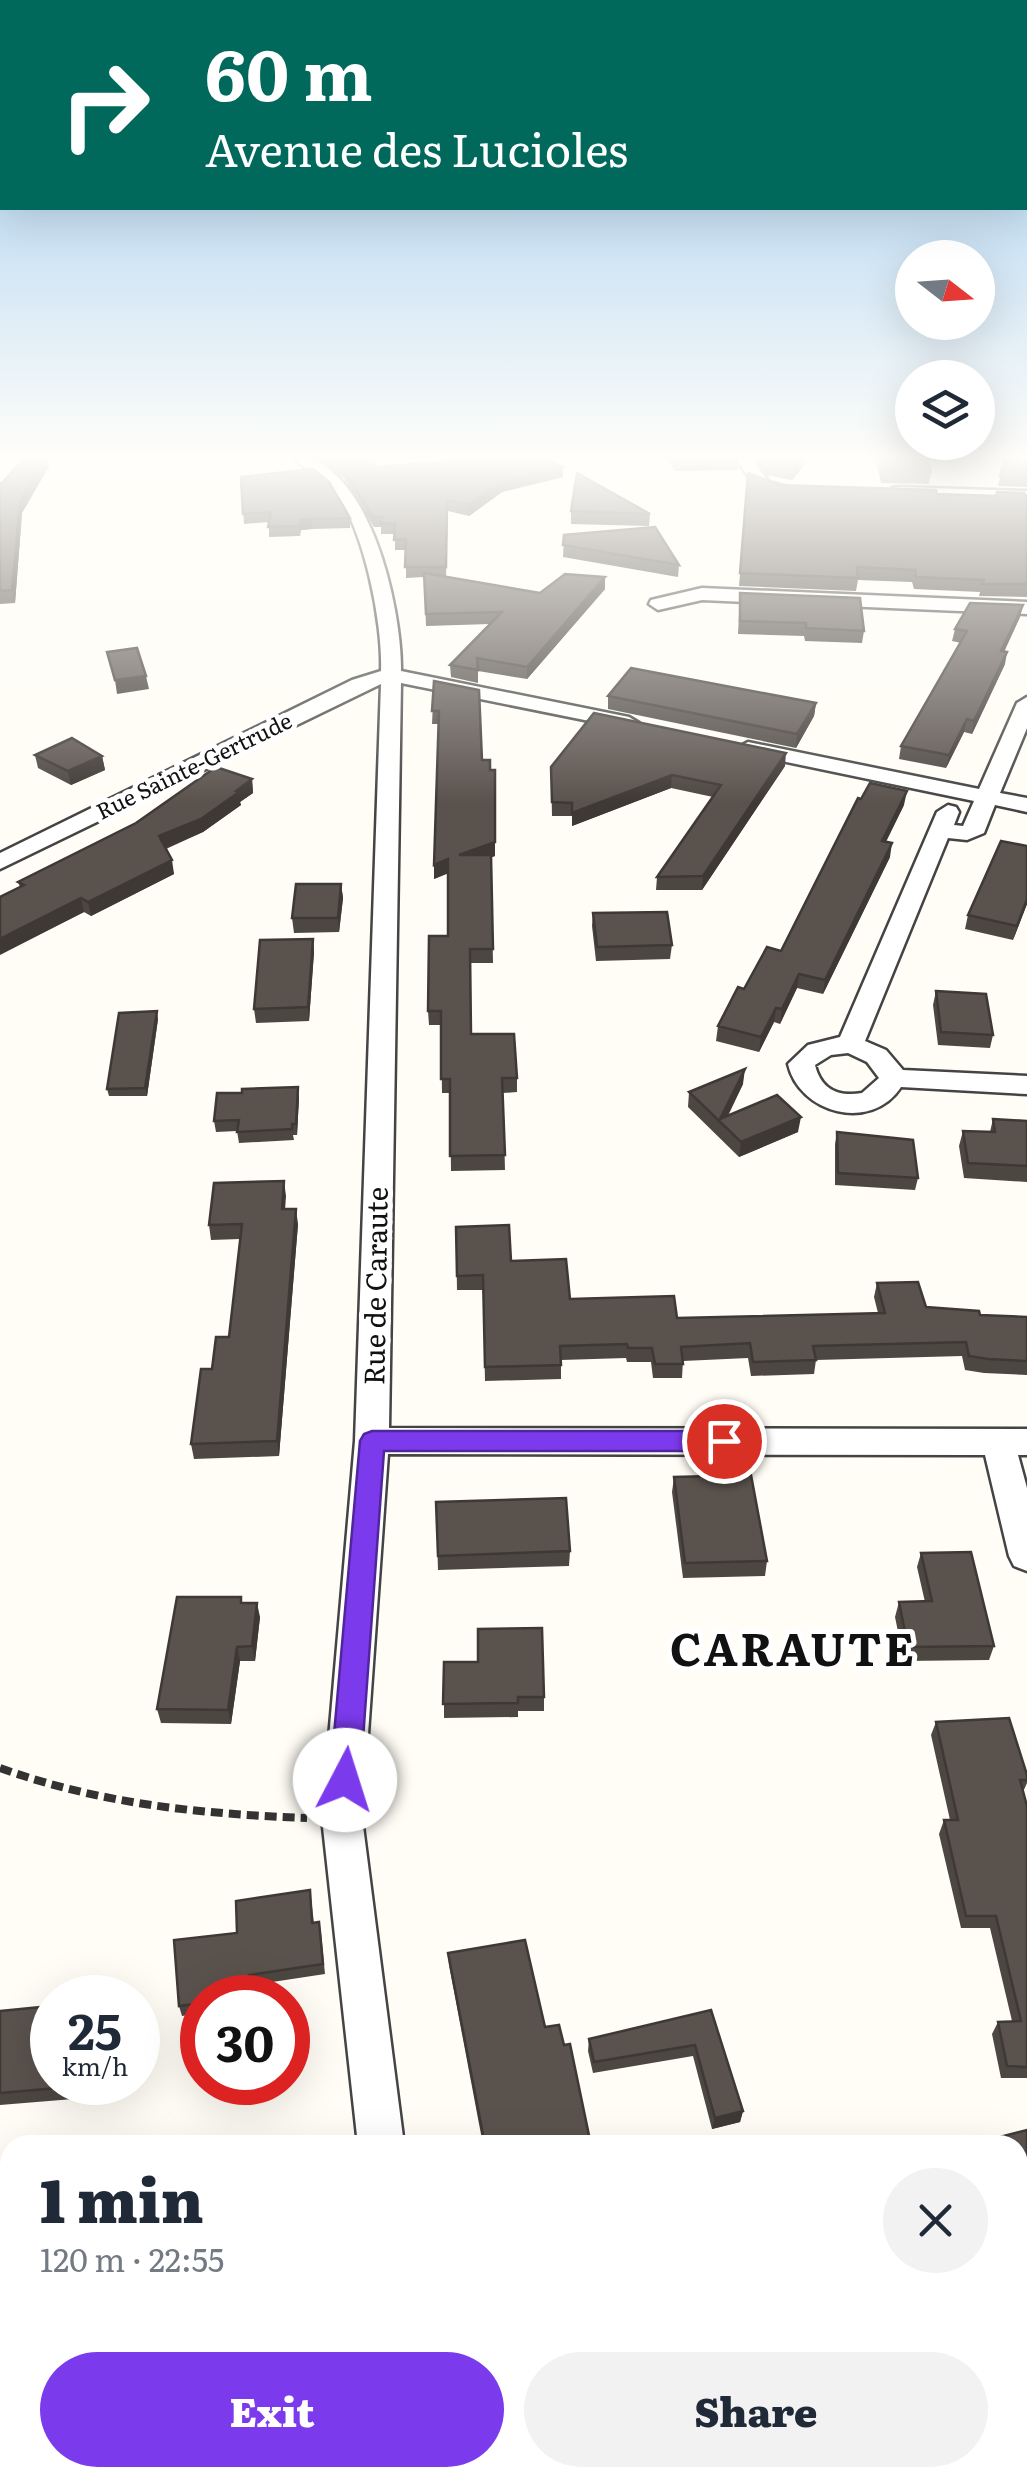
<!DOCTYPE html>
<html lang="en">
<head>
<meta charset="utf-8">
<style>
  body { margin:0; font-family:Literata,serif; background:#f2f2f3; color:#1f2937; height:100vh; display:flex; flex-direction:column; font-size:38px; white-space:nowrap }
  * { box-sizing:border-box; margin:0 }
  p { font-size:32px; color:#747a83 }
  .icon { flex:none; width:55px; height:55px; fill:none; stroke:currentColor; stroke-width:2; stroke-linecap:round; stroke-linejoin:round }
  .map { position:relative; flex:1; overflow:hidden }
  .side { position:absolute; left:0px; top:2135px; width:1028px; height:352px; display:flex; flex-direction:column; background:#fff; border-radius:30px 30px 0 0; box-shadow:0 10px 40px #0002 }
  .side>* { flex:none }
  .hud { position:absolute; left:0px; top:0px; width:1028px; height:210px; box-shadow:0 10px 40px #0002; background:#00695c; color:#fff; overflow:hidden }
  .needle { width:65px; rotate:107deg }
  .controls { position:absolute; left:895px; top:240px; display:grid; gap:20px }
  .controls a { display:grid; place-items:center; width:100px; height:100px; border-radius:50%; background:#fff; box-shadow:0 10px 40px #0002; font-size:50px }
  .speed { position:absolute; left:30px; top:1975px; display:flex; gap:20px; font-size:50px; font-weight:700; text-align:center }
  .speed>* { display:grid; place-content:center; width:130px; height:130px; border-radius:50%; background:#fff; box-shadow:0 10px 40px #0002; line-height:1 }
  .speed small { font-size:25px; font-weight:400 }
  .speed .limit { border:15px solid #d22; background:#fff; color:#111 }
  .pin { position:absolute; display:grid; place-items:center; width:85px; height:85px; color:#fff; margin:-42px; border:5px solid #fff; border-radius:50%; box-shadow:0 2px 10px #0007 }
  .me { position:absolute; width:110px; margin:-55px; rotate:5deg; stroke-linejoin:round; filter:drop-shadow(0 0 8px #0008) }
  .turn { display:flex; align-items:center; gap:35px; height:210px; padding:0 40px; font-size:45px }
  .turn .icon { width:130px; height:130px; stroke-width:2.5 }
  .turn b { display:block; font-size:70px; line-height:85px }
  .round { display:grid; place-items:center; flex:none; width:105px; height:105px; border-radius:52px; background:#f2f2f3 }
  .head { display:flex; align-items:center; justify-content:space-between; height:170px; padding:0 40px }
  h1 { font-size:60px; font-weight:800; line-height:75px }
  .action { display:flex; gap:20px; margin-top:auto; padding:20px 40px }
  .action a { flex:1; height:115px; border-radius:60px; background:#7c3aed; color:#fff; font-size:40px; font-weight:800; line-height:115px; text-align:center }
  .action a+a { background:#f2f2f3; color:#1f2937 }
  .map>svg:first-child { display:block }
</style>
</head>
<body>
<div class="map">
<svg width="1027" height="2487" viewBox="0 0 1027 2487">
  <rect width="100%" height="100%" fill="#fffdf5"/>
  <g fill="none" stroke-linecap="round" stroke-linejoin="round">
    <defs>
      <g id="minor">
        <path d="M 290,455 C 369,455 402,609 401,671 L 629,717 L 639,723 L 629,729 L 401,683 L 389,1428 L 1027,1429 L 1027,1455 L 1018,1455 L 1027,1488 L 1027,1571 L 1014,1566 L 1009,1556 L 985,1455 L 388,1454 L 362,1818 L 404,2145 L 358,2145 L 322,1818 L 355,1441 L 381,684 L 0,869 L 0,853 L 352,680 L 381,671 C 383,624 364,526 333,489 C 321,475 303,469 290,455 Z"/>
        <path d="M 733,455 L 749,455 L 769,482 L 795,489 L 787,494 L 758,490 Z"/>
        <path d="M 898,487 L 1027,491 L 1027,501 L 892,496 L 892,488 Z"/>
        <path d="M 702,588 L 1027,602 L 1027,614 L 702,600 L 658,610 L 649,604 L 651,600 Z"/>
        <path d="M 1027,697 L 1027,728 L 1000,793 L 1027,798 L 1027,812 L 995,805 L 984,833 L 967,840 L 948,838 L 865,1041 L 886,1050 L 903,1070 L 1027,1076 L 1027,1094 L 901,1087 C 871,1133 799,1113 788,1064 L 808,1045 L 840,1037 L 937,812 L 948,805 L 956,807 L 959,812 L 954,825 L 963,826 L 974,801 L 748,754 L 737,748 L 748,742 L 979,789 L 1017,703 ZM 848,1053 L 867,1062 L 879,1078 L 862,1093 C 839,1097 821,1090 815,1065 L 831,1055 Z"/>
        <path d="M 395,2478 L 447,2478 L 448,2487 L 396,2487 Z"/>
      </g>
    </defs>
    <use href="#minor" stroke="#444" stroke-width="5"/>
    <path stroke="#333" stroke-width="8" stroke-dasharray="12 6" stroke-linecap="butt" d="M 0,1768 C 100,1804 201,1814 307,1818"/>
    <use href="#minor" fill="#fff" fill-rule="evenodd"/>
  </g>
  <g fill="#4d4742">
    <path d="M 47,455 L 49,466 L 22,513 L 15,603 L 0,604 L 0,483 L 2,483 Z"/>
    <path d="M 316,455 L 370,455 L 376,467 L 563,477 L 502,492 L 469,516 L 448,511 L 446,577 L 540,593 L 605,589 L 527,679 L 478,671 L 478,683 L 451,677 L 450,665 L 490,624 L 426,626 L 424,577 L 406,578 L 406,550 L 395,550 L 395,534 L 381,534 L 381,527 L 374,527 L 344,478 L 317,458 Z"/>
    <path d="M 665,455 L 738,455 L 738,470 L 675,471 Z"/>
    <path d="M 752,455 L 812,455 L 792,480 L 766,475 Z"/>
    <path d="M 875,455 L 926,455 L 931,472 L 929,484 L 881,483 Z"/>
    <path d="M 1005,455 L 1027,455 L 1027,487 L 998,486 Z"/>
    <path d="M 748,473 L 779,485 L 937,494 L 1027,497 L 1027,597 L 979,596 L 980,592 L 914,589 L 912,582 L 858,580 L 856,591 L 739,586 Z"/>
    <path d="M 241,477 L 350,518 L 350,528 L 312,529 L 301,530 L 300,536 L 269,537 L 269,522 L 244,524 Z"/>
    <path d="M 571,511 L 650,514 L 649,526 L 571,524 Z"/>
    <path d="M 564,535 L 679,565 L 678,577 L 563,557 Z"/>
    <path d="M 740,593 L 864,631 L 862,643 L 805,641 L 804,636 L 738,634 Z"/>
    <path d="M 1023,605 L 1020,617 L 1004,651 L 1005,664 L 972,734 L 964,732 L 946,768 L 899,759 L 901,746 L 961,643 L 952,641 L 955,629 Z"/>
    <path d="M 434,681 L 482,760 L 495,856 L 491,857 L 493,963 L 470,963 L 471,1034 L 517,1078 L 517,1092 L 503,1093 L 505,1170 L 451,1171 L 450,1093 L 442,1093 L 441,1025 L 429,1025 L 428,1011 L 448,936 L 448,873 L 434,879 L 439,724 L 432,724 Z"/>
    <path d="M 608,696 L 816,703 L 814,716 L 796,748 L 608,709 Z"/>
    <path d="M 35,755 L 102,756 L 105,770 L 71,785 L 38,768 Z"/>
    <path d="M 785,766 L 702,890 L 656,890 L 657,877 L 713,797 L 671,788 L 572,826 L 572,816 L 552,816 L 551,767 Z"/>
    <path d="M 252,779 L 253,793 L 240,802 L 241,805 L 203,832 L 166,849 L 174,874 L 91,916 L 84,912 L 0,954 L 0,897 L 20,887 L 18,882 Z"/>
    <path d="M 904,805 L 886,842 L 890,857 L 823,994 L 797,988 L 780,1024 L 774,1022 L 759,1052 L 716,1041 L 718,1026 L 744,989 L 781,951 Z"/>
    <path d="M 1027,846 L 1027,904 L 1013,940 L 965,929 L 968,915 Z"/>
    <path d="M 341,884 L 343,898 L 339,932 L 294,933 L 292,918 Z"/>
    <path d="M 593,913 L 672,945 L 670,959 L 596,961 L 592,926 Z"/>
    <path d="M 313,939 L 314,952 L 309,1021 L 256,1023 L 254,1009 Z"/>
    <path d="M 936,991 L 993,1035 L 990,1048 L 938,1045 L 933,1005 Z"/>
    <path d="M 158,1019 L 147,1096 L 109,1096 L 107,1089 Z"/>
    <path d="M 743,1084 L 728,1116 L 798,1132 L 739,1157 L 688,1107 L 689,1092 Z"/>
    <path d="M 299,1097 L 297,1135 L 293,1135 L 294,1140 L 239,1143 L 237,1131 L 216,1132 L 214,1121 Z"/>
    <path d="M 993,1119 L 1027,1121 L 1027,1182 L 964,1178 L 959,1146 L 963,1131 L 990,1132 Z"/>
    <path d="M 837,1132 L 918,1178 L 915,1190 L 835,1185 L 835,1144 Z"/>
    <path d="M 284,1181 L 285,1209 L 298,1224 L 279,1456 L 194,1459 L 191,1444 L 212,1369 L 229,1337 L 240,1239 L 211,1240 L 209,1225 Z"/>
    <path d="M 456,1227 L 570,1299 L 677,1318 L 878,1313 L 874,1297 L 877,1283 L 926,1307 L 980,1315 L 1027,1317 L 1027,1375 L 984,1373 L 965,1370 L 962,1356 L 816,1360 L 814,1374 L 751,1376 L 748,1358 L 683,1361 L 682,1378 L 653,1378 L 651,1362 L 627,1362 L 626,1358 L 561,1360 L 561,1379 L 485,1381 L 483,1290 L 457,1290 Z"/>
    <path d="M 674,1477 L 767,1561 L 765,1576 L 683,1578 L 672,1492 Z"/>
    <path d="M 436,1502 L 570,1551 L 569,1566 L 438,1570 Z"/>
    <path d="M 921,1553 L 994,1646 L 989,1660 L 904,1661 L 895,1617 L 899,1602 L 925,1602 L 917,1567 Z"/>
    <path d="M 241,1597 L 242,1603 L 260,1617 L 255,1661 L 240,1661 L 231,1724 L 161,1723 L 157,1709 Z"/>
    <path d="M 444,1662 L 544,1697 L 544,1711 L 518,1711 L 518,1717 L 444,1718 Z"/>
    <path d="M 936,1722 L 1027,1775 L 1027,1783 L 1023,1792 L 1027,1806 L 1027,2078 L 1001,2078 L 992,2034 L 998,2022 L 1012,2021 L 990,1928 L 961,1928 L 939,1834 L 944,1820 L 950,1820 L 931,1735 Z"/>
    <path d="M 310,1890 L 314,1923 L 319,1922 L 321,1932 L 325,1974 L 252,1985 L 253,1998 L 202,1998 L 202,2013 L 182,2016 L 179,2006 L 237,1933 Z"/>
    <path d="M 448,1953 L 545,2027 L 591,2145 L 483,2145 L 449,1965 Z"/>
    <path d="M 711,2010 L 743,2111 L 740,2122 L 712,2129 L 693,2056 L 593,2073 L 588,2051 L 589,2039 Z"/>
    <path d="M 0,2011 L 75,2082 L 73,2099 L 0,2105 Z"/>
    <path d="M 10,2214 L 10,2339 L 0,2340 L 0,2215 Z"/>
    <path d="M 165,2478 L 308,2478 L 260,2487 L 165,2487 Z"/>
  </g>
  <g fill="#3f3936">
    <path d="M 47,455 L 49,466 L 22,513 L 15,603 L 12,590 L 20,501 Z"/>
    <path d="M 804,455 L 812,455 L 792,480 L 793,468 Z"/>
    <path d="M 563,467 L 563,477 L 502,492 L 469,516 L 469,505 L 502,482 Z"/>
    <path d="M 311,519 L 312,529 L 301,530 L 300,536 L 301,520 Z"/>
    <path d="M 605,577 L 605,589 L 527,679 L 527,667 Z"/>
    <path d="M 1023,605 L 1020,617 L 999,663 L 1001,651 Z"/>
    <path d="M 1007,652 L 1005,664 L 972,734 L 974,721 Z"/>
    <path d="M 146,676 L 149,689 L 117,694 L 115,680 Z"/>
    <path d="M 816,703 L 814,716 L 796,748 L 797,734 Z"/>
    <path d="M 967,719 L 964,732 L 946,768 L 949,755 Z"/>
    <path d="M 786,753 L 785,766 L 702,890 L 703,876 Z"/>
    <path d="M 102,756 L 105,770 L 71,785 L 68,771 Z"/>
    <path d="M 495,770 L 495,856 L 459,869 L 459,855 Z"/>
    <path d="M 672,775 L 671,788 L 572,826 L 572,813 Z"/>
    <path d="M 252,779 L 253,793 L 240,802 L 241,805 L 203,832 L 161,850 L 159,836 L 236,791 Z"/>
    <path d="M 907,791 L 904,805 L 879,855 L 882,841 Z"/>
    <path d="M 892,843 L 890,857 L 823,994 L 825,980 Z"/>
    <path d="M 448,859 L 449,873 L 434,879 L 434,865 Z"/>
    <path d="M 172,860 L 174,874 L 91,916 L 88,902 Z"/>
    <path d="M 341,884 L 343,898 L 339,932 L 338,918 Z"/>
    <path d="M 81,898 L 84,912 L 0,955 L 0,939 Z"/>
    <path d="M 1027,899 L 1027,904 L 1013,940 L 1017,926 Z"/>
    <path d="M 313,939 L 314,952 L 309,1021 L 308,1007 Z"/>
    <path d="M 799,974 L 797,988 L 780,1024 L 782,1009 Z"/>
    <path d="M 776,1008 L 774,1022 L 759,1052 L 761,1037 Z"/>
    <path d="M 157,1011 L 158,1019 L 147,1096 L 145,1088 Z"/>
    <path d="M 745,1069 L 743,1084 L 723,1124 L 720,1119 Z"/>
    <path d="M 298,1087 L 299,1097 L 297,1135 L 296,1124 Z"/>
    <path d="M 801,1117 L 798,1132 L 739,1157 L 741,1142 Z"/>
    <path d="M 284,1181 L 286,1196 L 284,1224 L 282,1209 Z"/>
    <path d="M 296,1209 L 298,1224 L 279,1456 L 277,1441 Z"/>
    <path d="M 257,1603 L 260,1617 L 255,1661 L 252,1646 Z"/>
    <path d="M 237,1647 L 240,1661 L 231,1724 L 228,1710 Z"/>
    <path d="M 68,2082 L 75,2082 L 73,2099 L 68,2087 Z"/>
    <path d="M 743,2111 L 740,2122 L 712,2129 L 715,2118 Z"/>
    <path d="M 1027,2266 L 1027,2274 L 1018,2276 L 1018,2269 Z"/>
  </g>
  <g fill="#5a524d" stroke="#3f3936" stroke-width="2.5">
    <path d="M 27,455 L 47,455 L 20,501 L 12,590 L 0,591 L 0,483 L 2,483 Z"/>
    <path d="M 326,455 L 370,455 L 376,467 L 441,462 L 464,455 L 541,455 L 563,467 L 502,482 L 469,505 L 447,500 L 446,567 L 405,567 L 406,539 L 394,540 L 395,524 L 381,523 L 382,517 L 373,517 L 343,468 Z"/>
    <path d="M 673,455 L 738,455 L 739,458 L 676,459 Z"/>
    <path d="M 762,455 L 804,455 L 793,468 L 768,463 Z"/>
    <path d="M 880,455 L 926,455 L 931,472 L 883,470 Z"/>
    <path d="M 1005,455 L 1027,455 L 1027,476 L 1000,476 Z"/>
    <path d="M 313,469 L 329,482 L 350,518 L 311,519 L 301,520 L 299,526 L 268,527 L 271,512 L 243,514 L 241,477 Z"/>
    <path d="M 577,473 L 650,514 L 571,511 Z"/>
    <path d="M 748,473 L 779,485 L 936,490 L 937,494 L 996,496 L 997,492 L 1024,493 L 1027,497 L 1027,584 L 982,584 L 984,580 L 916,577 L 915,570 L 857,567 L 858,578 L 740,573 Z"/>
    <path d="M 655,527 L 679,565 L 563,545 L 564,535 Z"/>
    <path d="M 424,573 L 540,593 L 565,574 L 605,577 L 527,667 L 477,658 L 478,670 L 450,665 L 502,612 L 426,614 Z"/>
    <path d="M 740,593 L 860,598 L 864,631 L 806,628 L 806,623 L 740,621 Z"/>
    <path d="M 970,603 L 1023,605 L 1001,651 L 1007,652 L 974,721 L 967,719 L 949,755 L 901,746 L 967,631 L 955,629 Z"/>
    <path d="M 137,648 L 146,676 L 115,680 L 107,652 Z"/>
    <path d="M 631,668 L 816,703 L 797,734 L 608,696 Z"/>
    <path d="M 434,681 L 479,690 L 482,760 L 490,760 L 490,770 L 495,770 L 495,842 L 459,855 L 491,855 L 493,949 L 470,949 L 471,1034 L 514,1034 L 517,1078 L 502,1078 L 505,1155 L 450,1156 L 450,1079 L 441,1079 L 441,1011 L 428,1011 L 429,936 L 448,936 L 448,859 L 434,865 L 439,711 L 432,711 Z"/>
    <path d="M 594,713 L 786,753 L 703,876 L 657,877 L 721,785 L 672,775 L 572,813 L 572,803 L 552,802 L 551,767 Z"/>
    <path d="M 72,738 L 102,756 L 68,771 L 35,755 Z"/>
    <path d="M 216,767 L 252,779 L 236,791 L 239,792 L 201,819 L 159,836 L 172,860 L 88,902 L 81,898 L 0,939 L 0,897 L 24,885 L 18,882 L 136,823 Z"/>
    <path d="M 870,783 L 907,791 L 882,841 L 892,843 L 825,980 L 799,974 L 782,1009 L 776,1008 L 761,1037 L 718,1026 L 738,987 L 744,989 L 767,947 L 781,951 L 858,798 L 861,799 Z"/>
    <path d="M 1001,841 L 1027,846 L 1027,899 L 1017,926 L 968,915 Z"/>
    <path d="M 296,884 L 341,884 L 338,918 L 292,918 Z"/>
    <path d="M 667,912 L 672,945 L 597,947 L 593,913 Z"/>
    <path d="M 313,939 L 308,1007 L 254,1009 L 260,940 Z"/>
    <path d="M 936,991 L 986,994 L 993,1035 L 941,1032 Z"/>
    <path d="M 157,1011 L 145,1088 L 107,1089 L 119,1013 Z"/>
    <path d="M 745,1069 L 720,1119 L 777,1095 L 801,1117 L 741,1142 L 689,1092 Z"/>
    <path d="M 298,1087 L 296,1124 L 292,1124 L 292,1129 L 237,1132 L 239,1120 L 214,1121 L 217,1093 L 242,1093 L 242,1089 Z"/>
    <path d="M 993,1119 L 1027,1121 L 1027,1166 L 968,1163 L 963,1131 L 995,1132 Z"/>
    <path d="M 837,1132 L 913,1140 L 918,1178 L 838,1173 Z"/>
    <path d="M 284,1181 L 282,1209 L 296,1209 L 277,1441 L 191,1444 L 201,1369 L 212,1369 L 216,1337 L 229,1337 L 242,1224 L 209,1225 L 214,1183 Z"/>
    <path d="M 509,1225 L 511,1261 L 566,1259 L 570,1299 L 674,1296 L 677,1318 L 885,1313 L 877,1283 L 918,1282 L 926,1307 L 979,1311 L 980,1315 L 1027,1317 L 1027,1361 L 988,1359 L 969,1356 L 966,1342 L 813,1346 L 816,1360 L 753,1362 L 750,1343 L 681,1347 L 683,1364 L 655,1364 L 652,1348 L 628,1348 L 627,1344 L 560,1346 L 561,1365 L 485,1367 L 483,1275 L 457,1276 L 456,1227 Z"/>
    <path d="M 751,1475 L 767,1561 L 685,1563 L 674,1477 Z"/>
    <path d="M 566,1498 L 570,1551 L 438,1556 L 436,1502 Z"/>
    <path d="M 971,1552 L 994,1646 L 908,1647 L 899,1602 L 932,1601 L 921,1553 Z"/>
    <path d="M 177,1597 L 241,1597 L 241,1603 L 257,1603 L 252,1646 L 237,1647 L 228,1710 L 157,1709 Z"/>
    <path d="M 542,1628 L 544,1697 L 518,1697 L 518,1703 L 443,1704 L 444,1662 L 478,1662 L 478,1629 Z"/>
    <path d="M 1009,1718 L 1027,1775 L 1027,1780 L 1020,1780 L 1027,1806 L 1027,2067 L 1007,2066 L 998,2022 L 1021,2021 L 996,1916 L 966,1916 L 944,1820 L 958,1820 L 936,1722 Z"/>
    <path d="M 310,1890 L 312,1923 L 319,1922 L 323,1964 L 249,1975 L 251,1996 L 240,1998 L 202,1998 L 202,2003 L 179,2006 L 174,1940 L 237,1933 L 236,1901 Z"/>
    <path d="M 525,1940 L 545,2027 L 559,2025 L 564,2045 L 570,2044 L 591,2145 L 485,2145 L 448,1953 Z"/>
    <path d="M 52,2006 L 52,2082 L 68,2082 L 68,2087 L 0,2093 L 0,2011 Z"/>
    <path d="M 711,2010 L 743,2111 L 715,2118 L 695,2045 L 594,2062 L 589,2039 Z"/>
    <path d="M 1027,2130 L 1027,2266 L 1018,2269 L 1018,2145 L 977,2145 L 976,2143 Z"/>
    <path d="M 10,2214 L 10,2329 L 0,2330 L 0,2215 Z"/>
    <path d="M 165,2478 L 268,2478 L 220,2487 L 165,2487 Z"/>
  </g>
  <linearGradient id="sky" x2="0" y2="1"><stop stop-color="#95c6ee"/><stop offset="0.57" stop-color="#fffefa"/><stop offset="1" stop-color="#fffefa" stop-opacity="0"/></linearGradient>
  <rect width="1027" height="803" fill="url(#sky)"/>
  <path fill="#7c3aed" stroke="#51269a" stroke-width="2.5" d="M 372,1431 L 724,1431 L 733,1434 L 737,1441 L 733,1448 L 724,1451 L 384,1451 L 360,1780 L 355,1790 L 345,1794 L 334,1790 L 330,1780 L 360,1441 L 364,1434 Z"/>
  <g text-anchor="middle" stroke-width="10" stroke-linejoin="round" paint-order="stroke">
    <g font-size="22" fill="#111" stroke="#fff">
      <text transform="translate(194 766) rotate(-26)" y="8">Rue Sainte-Gertrude</text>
    </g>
    <g font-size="28" fill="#111" stroke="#fff">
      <text transform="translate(376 1286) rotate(-89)" y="10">Rue de Caraute</text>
    </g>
    <g font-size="45" font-weight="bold" letter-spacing="2.5" fill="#111" stroke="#fff">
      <text x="793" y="1666">CARAUTE</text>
    </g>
  </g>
</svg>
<div class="controls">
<a><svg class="needle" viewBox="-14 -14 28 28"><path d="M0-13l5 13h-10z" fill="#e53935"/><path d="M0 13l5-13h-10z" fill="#747a83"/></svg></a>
<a><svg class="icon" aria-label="layers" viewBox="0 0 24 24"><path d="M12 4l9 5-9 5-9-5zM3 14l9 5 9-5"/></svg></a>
</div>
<div class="speed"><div>25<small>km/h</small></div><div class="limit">30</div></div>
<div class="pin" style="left:724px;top:1441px;background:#d93025"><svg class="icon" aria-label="arrive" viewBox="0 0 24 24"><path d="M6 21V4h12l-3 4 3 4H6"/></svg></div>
<svg class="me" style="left:345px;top:1780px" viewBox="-20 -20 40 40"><circle r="19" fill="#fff"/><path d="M0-13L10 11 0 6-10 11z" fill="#7c3aed"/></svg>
<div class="hud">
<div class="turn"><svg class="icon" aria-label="right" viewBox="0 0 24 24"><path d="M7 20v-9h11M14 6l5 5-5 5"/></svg><div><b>60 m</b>Avenue des Lucioles</div></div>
</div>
<section class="side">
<div class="head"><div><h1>1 min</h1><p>120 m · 22:55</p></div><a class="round"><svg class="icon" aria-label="close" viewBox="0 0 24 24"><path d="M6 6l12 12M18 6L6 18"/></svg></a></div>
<div class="action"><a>Exit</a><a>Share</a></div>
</section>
</div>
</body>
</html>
